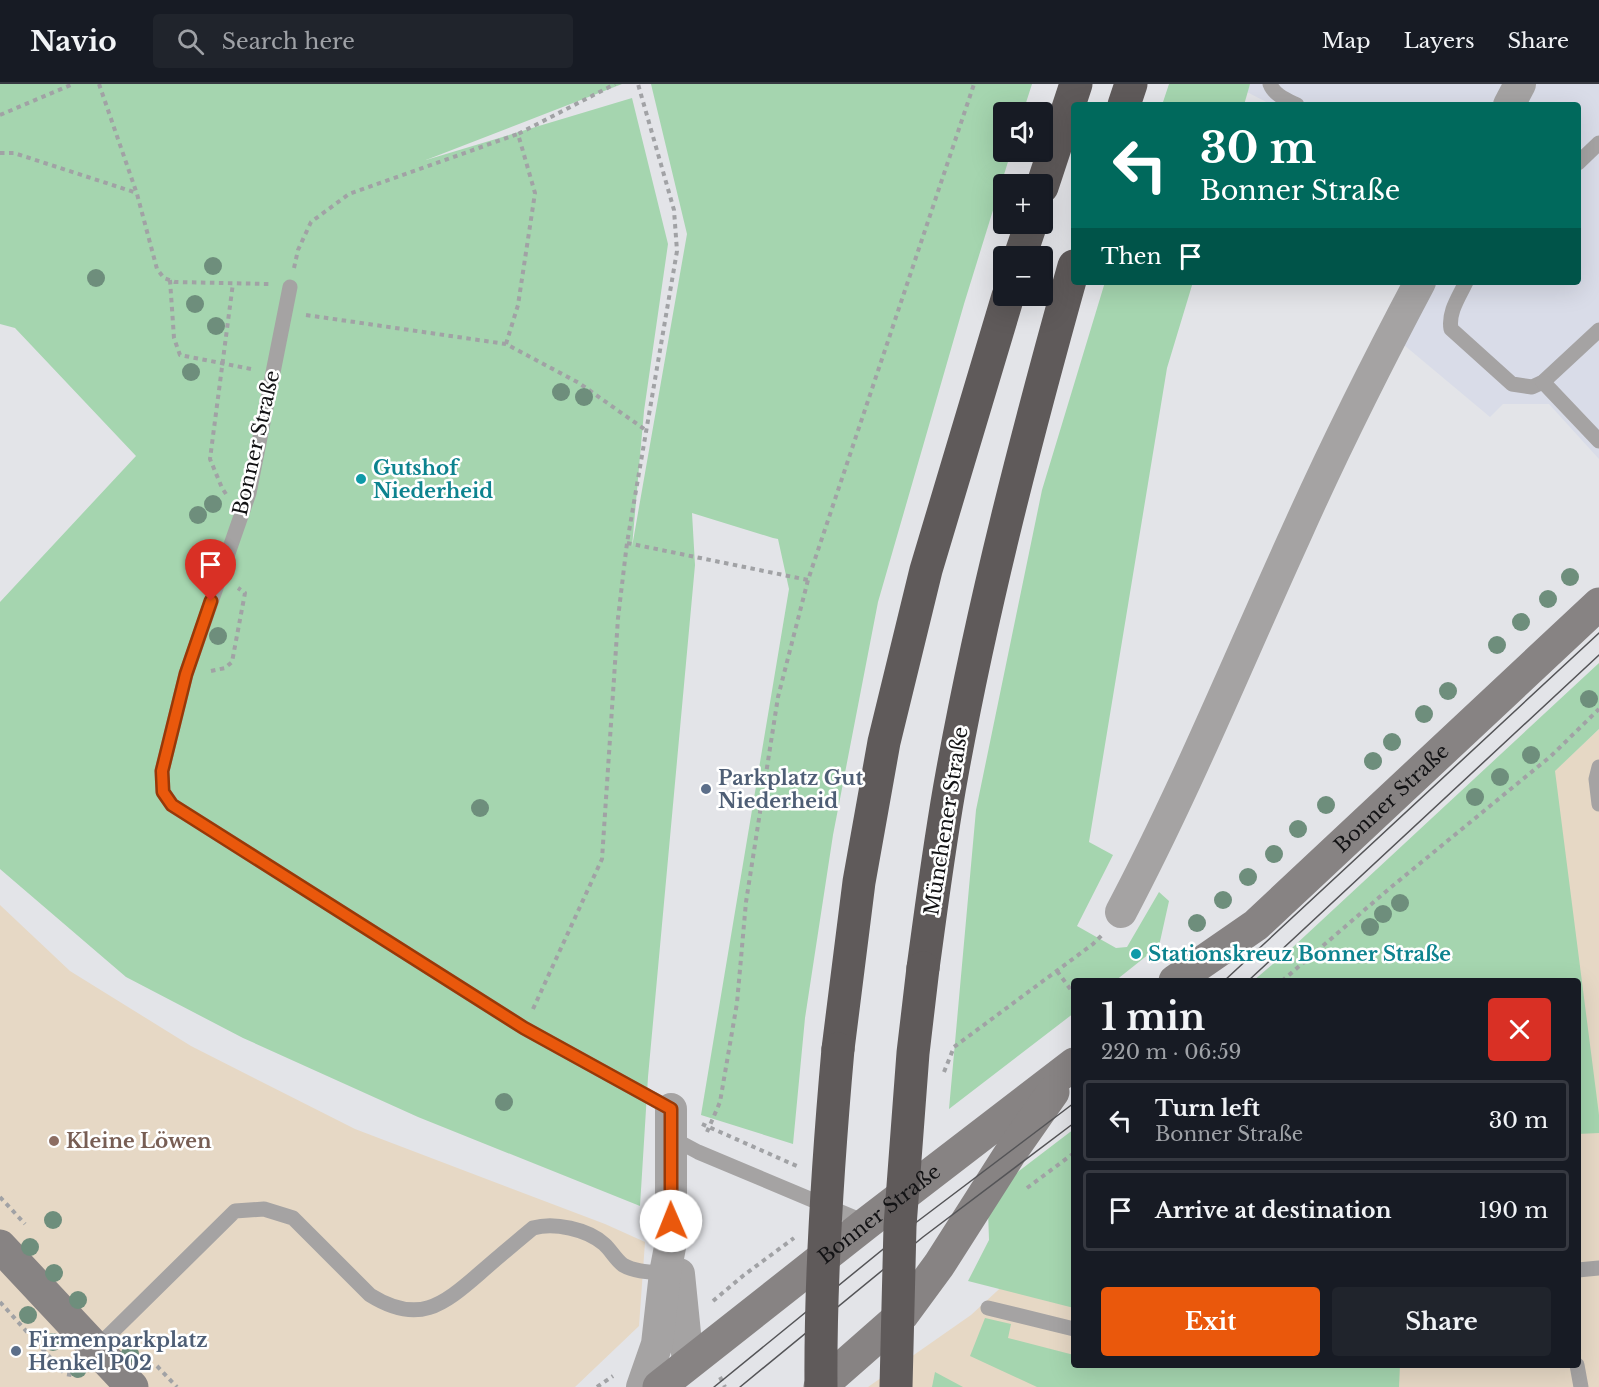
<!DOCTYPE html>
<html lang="en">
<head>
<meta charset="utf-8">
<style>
  body { margin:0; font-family:"Libre Baskerville",serif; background:#20242c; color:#f1f3f6; height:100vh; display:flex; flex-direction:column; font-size:22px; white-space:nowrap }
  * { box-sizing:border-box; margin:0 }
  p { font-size:20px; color:#9ea1a6 }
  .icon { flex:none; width:33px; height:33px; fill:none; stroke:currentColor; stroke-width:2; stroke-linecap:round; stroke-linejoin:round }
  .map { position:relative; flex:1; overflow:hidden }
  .drawer { position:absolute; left:1071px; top:894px; width:510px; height:390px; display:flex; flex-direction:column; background:#171b24; border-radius:6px; box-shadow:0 6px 24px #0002 }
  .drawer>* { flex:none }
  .top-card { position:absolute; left:1071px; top:18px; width:510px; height:183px; border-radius:6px; box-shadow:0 6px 24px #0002; background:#00695c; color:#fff; overflow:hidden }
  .controls { position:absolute; left:993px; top:18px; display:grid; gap:12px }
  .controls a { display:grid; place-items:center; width:60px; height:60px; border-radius:6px; background:#171b24; box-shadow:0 6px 24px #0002; font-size:30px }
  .pin { position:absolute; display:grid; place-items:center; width:51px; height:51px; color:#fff; margin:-62px -26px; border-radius:50% 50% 50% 0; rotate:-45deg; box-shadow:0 0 6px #0007 }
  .pin .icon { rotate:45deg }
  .me { position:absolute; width:66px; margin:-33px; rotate:359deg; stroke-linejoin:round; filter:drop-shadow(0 0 4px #0008) }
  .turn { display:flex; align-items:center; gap:21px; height:126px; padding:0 30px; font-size:27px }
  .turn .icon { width:78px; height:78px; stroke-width:2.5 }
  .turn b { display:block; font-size:42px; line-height:51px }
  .then { display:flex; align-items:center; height:57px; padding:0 30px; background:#0003; gap:12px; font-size:22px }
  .round { display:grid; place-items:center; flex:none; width:63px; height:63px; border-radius:6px; background:#20242c }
  .head { display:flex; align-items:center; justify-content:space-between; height:102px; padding:0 30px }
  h1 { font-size:36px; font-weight:700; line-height:45px }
  .cta { display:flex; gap:12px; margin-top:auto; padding:12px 30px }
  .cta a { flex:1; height:69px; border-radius:6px; background:#ea580c; color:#fff; font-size:24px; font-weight:700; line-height:69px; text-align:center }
  .cta a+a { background:#20242c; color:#f1f3f6 }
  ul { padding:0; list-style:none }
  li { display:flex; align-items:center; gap:18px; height:81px; margin:0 12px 9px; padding:0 18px; border:3px solid #363941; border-radius:6px }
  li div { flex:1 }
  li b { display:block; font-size:22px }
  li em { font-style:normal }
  header { display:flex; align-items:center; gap:36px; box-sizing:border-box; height:84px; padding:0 30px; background:#171b24; border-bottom:2px solid #363941 }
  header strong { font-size:28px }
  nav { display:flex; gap:33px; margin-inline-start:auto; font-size:21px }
  .search { width:420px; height:54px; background:#20242c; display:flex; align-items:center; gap:15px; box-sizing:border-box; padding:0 21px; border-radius:6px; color:#9ea1a6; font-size:22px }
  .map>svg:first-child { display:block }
</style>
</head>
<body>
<header>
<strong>Navio</strong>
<div class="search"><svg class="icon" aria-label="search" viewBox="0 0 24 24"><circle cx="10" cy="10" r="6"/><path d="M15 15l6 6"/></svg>Search here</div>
<nav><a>Map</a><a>Layers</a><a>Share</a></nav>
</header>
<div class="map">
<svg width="1599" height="1303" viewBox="0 0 1599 1303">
  <rect width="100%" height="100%" fill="#e3e4e8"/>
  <path fill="#d9dce8" d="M 1250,0 L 1599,0 L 1599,375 L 1549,320 L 1503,320 L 1490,333 L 1404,261 L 1420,198 L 1578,198 L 1578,21 L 1272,21 L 1247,8 Z"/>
  <g fill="#e6d8c5">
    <path d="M 1599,645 L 1599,1303 L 868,1303 L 971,1231 L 1074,1136 L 1074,1281 L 1578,1281 L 1578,897 L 1359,871 Z"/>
    <path d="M 0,821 L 70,887 L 191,962 L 355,1045 L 605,1140 L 645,1158 L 639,1242 L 575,1303 L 0,1303 Z"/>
  </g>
  <g fill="#a5d5af">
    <path d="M 0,0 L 622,0 L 426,76 L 632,14 L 668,160 L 644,327 L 632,463 L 687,150 L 651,0 L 1032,0 L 1023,28 L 1004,28 L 1004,68 L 1011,68 L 964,220 L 878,518 L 833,751 L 805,934 L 793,1060 L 701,1031 L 789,505 L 778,455 L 773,454 L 692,429 L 695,481 L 648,993 L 640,1122 L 418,1033 L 243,954 L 126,893 L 0,785 L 0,518 L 136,372 L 15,244 L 0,240 Z"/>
    <path d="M 1169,0 L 1250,0 L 1244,21 L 1162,21 Z"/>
    <path d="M 1105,198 L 1193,198 L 1167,284 L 1089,758 L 1113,771 L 1077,842 L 1116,864 L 1127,863 L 1159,808 L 1169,817 L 1159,862 L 1115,897 L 1074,897 L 1074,929 L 949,1025 L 976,726 L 1042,406 Z"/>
    <path d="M 1599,579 L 1599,645 L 1555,687 L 1599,1031 L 1599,1049 L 1578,1050 L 1578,897 L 1253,897 L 1293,863 Z"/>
    <path d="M 1074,1045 L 1074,1224 L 968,1197 L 989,1156 L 988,1126 L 1006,1097 Z"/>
    <path d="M 985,1234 L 1011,1240 L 1008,1254 L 1074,1271 L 1074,1281 L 1400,1281 L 1399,1303 L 1037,1303 L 970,1272 Z"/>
    <path d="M 935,1288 L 963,1303 L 932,1303 Z"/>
  </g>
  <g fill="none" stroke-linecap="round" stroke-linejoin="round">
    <g stroke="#a1a2a5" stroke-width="4" stroke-dasharray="4.5 4.5" stroke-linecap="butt">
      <path d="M 99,0 L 137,110 L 157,185 L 164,194 L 175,198 L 269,200"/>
      <path d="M 0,31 L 73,0"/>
      <path d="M 0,69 L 14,69 L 137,109"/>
      <path d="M 294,184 L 298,166 L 311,138 L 349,110 L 518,50"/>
      <path d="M 170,196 L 174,254 L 180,271 L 251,285"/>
      <path d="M 306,231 L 506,260 L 579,299 L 647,347"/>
      <path d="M 506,260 L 518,221 L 535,109 L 518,50 L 615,0"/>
      <path d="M 226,410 L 222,404 L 210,375 L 233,199"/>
      <path d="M 627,459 L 808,496"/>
      <path d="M 211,587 L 225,584 L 232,578 L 245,509 L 238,504"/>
      <path d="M 1057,887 L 1074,910"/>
      <path d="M 1282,897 L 1390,804 L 1551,672 L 1599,625"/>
      <path d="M 533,925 L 602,775 L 618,534 L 627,459 L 677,167 L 674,126 L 638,0"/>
      <path d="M 944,988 L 954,963 L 1093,860 L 1103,850"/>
      <path d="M 702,1040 L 799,1083"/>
      <path d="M 707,1048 L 720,1018 L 737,919 L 746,818 L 778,613 L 808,496 L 974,0"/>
      <path d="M 1027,1104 L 1074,1069"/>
      <path d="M 0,1113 L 25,1140"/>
      <path d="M 713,1217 L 744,1191 L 794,1154"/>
      <path d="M 0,1218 L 65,1290 L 78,1292"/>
      <path d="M 157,1282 L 177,1303"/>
      <path d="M 720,1293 L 725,1303"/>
      <path d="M 597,1303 L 613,1292"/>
    </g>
    <g stroke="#a5a3a3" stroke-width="15">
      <path d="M 1270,0 C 1274,11 1287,16 1297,21"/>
      <path d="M 1578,79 L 1599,59"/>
      <path d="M 1466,198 C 1459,213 1448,228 1451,245 L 1512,300 L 1532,303 L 1543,298 L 1599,246"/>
      <path d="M 290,203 L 249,409 L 186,590 L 162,687 L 163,708 L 172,721 L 524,944 L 671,1025"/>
      <path d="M 1543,298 L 1599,357"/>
      <path d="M 1599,683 L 1596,695 L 1599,720"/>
      <path d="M 670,1053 L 698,1068 L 867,1139"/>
      <path d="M 1578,1186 L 1599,1184"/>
      <path d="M 988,1224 L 1074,1245"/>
      <path d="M 96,1264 L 235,1127 L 264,1125 L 293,1134 L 370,1211 C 418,1241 442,1222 480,1189 C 497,1174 515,1159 533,1144 C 554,1138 587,1145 604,1160 C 611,1166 615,1175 623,1181 C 635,1188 651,1188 665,1189"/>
      <path d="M 1577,1281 L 1581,1303"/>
    </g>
    <g stroke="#a5a3a3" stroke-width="32">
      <path d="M 1509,21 L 1520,0"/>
      <path d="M 1121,828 C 1186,705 1238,577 1296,450 C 1334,365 1376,281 1420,198"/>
      <path d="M 679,1190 L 688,1279"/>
      <path d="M 642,1303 L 657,1260 L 665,1189 L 671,1158 L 671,1025"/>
    </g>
    <g stroke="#878383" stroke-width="33">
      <path id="s1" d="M 1175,897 L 1256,841 L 1599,520"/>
      <path d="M 0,1162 L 132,1303"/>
      <path id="s2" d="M 659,1303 L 867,1139 L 1074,980"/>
      <path d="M 820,1303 L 903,1230 L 939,1181 L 1011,1068 L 1053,1008"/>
    </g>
    <g stroke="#5f5a5a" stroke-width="33">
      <path d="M 1124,21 L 1131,0"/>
      <path d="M 1042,103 L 1076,0"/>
      <path d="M 1020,172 L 1031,140"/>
      <path d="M 923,884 C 932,819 940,755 952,690 C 983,519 1027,350 1074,182"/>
      <path d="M 838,965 L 859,798 L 884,658 L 926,486 L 1008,212"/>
    </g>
    <g stroke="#545457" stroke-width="1.5">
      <path d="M 1224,897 L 1599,549"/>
      <path d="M 1248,897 L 1599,571"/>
      <path d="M 714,1303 L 914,1140 L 1074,1019"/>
      <path d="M 740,1303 L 923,1153 L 1074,1039"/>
    </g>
    <g stroke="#5f5a5a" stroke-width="33">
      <path d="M 821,1303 C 820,1190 828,1077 838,965"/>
      <path d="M 896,1303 L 900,1142 L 913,969 L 923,884"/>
    </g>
  </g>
  <g fill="#6e8e7c">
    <circle cx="213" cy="182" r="9"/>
    <circle cx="96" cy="194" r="9"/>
    <circle cx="195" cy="220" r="9"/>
    <circle cx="216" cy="242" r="9"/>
    <circle cx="191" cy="288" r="9"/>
    <circle cx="561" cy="308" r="9"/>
    <circle cx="584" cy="313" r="9"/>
    <circle cx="213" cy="420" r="9"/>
    <circle cx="198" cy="431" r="9"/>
    <circle cx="1570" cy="493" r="9"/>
    <circle cx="1548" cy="515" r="9"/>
    <circle cx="1521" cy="538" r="9"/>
    <circle cx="218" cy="552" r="9"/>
    <circle cx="1497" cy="561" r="9"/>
    <circle cx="1448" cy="607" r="9"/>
    <circle cx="1589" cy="615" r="9"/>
    <circle cx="1424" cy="630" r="9"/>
    <circle cx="1392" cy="658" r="9"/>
    <circle cx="1531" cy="671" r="9"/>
    <circle cx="1373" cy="677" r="9"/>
    <circle cx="1500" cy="693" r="9"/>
    <circle cx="1475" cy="713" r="9"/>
    <circle cx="1326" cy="721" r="9"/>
    <circle cx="480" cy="724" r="9"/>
    <circle cx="1298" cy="745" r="9"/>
    <circle cx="1274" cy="770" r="9"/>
    <circle cx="1248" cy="793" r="9"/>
    <circle cx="1223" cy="816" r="9"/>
    <circle cx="1400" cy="819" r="9"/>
    <circle cx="1383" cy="830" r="9"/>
    <circle cx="1197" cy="839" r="9"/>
    <circle cx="1370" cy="843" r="9"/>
    <circle cx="504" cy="1018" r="9"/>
    <circle cx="53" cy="1136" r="9"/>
    <circle cx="30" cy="1163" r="9"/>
    <circle cx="54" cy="1189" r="9"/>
    <circle cx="78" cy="1216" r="9"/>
    <circle cx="28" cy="1231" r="9"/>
    <circle cx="53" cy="1258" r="9"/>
    <circle cx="130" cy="1270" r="9"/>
    <circle cx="78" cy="1285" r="9"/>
  </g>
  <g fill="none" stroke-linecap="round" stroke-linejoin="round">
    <defs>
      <path id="route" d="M 211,517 L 186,590 L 162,687 L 163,708 L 172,721 L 524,944 L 671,1025 L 671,1137"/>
    </defs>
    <use href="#route" stroke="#983908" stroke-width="15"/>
    <use href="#route" stroke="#ea580c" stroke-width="10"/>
  </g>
  <g fill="#0f9aa8" stroke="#fff" stroke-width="2">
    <circle cx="361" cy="395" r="6"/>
    <circle cx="1136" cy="870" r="6"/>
  </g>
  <g fill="#5c6f8a" stroke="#fff" stroke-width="2">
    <circle cx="706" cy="705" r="6"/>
    <circle cx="16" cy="1267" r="6"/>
  </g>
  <circle fill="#8d6e63" stroke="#fff" stroke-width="2" cx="54" cy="1057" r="6"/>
  <g text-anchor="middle" stroke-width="5" stroke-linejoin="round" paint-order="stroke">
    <g font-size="20" fill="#121214" stroke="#fff">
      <text transform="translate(256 359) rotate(-77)" y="7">Bonner Straße</text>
      <text dy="7" stroke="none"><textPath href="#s1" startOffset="284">Bonner Straße</textPath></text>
      <text transform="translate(946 737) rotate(-81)" y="7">Münchener Straße</text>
      <text dy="7" stroke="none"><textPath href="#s2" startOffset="280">Bonner Straße</textPath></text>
    </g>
    <g font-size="20" font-weight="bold" fill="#0d838f" stroke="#fff" text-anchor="start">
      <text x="373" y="391">Gutshof<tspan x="373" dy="23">Niederheid</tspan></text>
      <text x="1148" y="877">Stationskreuz Bonner Straße</text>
    </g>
    <g font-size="20" font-weight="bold" fill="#4e5e75" stroke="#fff" text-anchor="start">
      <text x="718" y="701">Parkplatz Gut<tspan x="718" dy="23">Niederheid</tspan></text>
      <text x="28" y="1263">Firmenparkplatz<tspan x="28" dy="23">Henkel P02</tspan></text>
    </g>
    <g font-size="20" font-weight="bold" fill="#785e54" stroke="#fff" text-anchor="start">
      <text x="66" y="1064">Kleine Löwen</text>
    </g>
  </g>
</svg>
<div class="controls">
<a><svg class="icon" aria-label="sound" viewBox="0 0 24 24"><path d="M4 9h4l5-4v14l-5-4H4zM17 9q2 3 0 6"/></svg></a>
<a>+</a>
<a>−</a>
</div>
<div class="pin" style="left:211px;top:517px;background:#d93025"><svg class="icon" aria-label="arrive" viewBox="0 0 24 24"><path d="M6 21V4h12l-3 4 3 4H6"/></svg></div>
<svg class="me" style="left:671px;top:1137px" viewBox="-20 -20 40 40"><circle r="19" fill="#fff"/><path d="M0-13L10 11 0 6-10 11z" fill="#ea580c"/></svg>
<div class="top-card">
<div class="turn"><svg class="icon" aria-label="left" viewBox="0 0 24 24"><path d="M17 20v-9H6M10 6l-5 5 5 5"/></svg><div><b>30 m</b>Bonner Straße</div></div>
<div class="then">Then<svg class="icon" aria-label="arrive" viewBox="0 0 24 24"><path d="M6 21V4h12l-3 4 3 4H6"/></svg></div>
</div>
<section class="drawer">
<div class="head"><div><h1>1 min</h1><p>220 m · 06:59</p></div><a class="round" style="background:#d93025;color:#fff"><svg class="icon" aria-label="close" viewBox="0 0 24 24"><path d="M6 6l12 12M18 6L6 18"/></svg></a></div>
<ul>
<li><svg class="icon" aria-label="left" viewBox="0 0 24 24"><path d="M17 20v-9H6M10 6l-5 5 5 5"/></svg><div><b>Turn left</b><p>Bonner Straße</p></div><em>30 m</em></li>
<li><svg class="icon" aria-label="arrive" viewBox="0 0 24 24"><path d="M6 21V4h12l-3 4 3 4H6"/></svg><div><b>Arrive at destination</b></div><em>190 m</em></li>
</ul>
<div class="cta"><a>Exit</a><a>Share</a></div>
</section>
</div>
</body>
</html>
